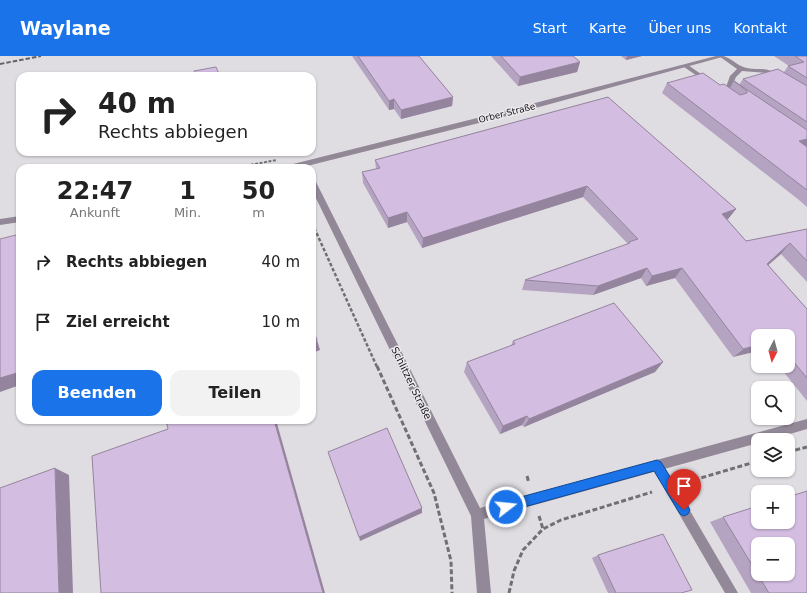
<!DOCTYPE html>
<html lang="de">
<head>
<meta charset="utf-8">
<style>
  body { margin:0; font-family:"DejaVu Sans",sans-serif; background:#f2f2f2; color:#222; height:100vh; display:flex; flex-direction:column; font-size:15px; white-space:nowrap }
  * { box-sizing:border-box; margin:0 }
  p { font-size:13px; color:#767676 }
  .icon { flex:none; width:22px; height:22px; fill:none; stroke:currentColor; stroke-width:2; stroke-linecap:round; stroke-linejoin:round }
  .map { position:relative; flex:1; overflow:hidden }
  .drawer { position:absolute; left:16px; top:108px; width:300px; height:260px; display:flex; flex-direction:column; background:#fff; border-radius:12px; box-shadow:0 1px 3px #0004 }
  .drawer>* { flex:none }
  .guide { position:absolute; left:16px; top:16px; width:300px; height:84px; border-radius:12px; box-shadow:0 1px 3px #0004; background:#fff; color:#222; overflow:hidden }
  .needle { width:26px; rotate:186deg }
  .fabs { position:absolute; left:751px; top:273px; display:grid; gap:8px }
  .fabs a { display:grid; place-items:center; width:44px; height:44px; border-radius:8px; background:#fff; box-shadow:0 1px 3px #0004; font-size:20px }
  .pin { position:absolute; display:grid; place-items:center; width:34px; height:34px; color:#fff; margin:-41px -17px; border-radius:50% 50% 50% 0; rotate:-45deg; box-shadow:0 0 4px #0007 }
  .pin .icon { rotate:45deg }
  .me { position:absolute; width:44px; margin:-22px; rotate:74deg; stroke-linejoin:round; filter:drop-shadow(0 0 3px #0008) }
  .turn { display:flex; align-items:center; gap:14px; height:84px; padding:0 16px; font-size:18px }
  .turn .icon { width:52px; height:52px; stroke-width:2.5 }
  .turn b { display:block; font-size:28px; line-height:34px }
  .eta { display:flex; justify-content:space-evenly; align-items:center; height:68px; text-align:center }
  .eta b { font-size:24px; font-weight:700; line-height:28px }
  .primary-button { display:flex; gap:8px; margin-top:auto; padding:8px 16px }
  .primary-button a { flex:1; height:46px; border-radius:12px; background:#1a73e8; color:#fff; font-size:16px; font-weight:700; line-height:46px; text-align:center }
  .primary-button a+a { background:#f2f2f2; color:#222 }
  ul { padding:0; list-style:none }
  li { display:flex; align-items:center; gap:12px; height:60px; padding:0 16px }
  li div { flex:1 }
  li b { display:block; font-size:15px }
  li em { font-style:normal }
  header { display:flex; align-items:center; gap:24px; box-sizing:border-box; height:56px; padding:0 20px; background:#1a73e8; color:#fff }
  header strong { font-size:19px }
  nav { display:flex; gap:22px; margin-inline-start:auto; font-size:14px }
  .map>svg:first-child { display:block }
</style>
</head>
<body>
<header>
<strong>Waylane</strong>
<nav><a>Start</a><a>Karte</a><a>Über uns</a><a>Kontakt</a></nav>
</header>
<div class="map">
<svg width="807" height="537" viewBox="0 0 807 537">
  <rect width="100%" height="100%" fill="#e0dde2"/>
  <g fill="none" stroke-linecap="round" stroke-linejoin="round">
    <path stroke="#706f71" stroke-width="2" stroke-dasharray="3 1.5" stroke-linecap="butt" d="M 233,112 L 277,104"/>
    <path stroke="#706f71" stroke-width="2.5" stroke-dasharray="3.5 2" stroke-linecap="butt" d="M 312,167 L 377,311"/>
    <g stroke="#706f71" stroke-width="3" stroke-dasharray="5 2.5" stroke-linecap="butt">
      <path d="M 377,310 L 434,437 L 451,505 L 452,537"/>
      <path d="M 788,396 L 807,391"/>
      <path d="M 527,420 L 529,427"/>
      <path d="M 687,426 L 758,405"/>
      <path d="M 539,460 L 543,473"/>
      <path d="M 509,537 L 514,515 L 523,494 L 543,473 L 561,464 L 652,436"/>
    </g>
    <g fill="#928897" fill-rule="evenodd">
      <path d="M 719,0 C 729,0 733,6 741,10 C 755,17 766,7 782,22 L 777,23 L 767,17 L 742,15 L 736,21 L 732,30 L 742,38 L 737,39 L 726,31 L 730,20 L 737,13 Z"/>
      <path d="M 684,9 L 688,9 L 711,25 L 706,26 L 684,11 Z"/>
      <path d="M 657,404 L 661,405 L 738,537 L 725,537 L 653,413 L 652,409 L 653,405 Z"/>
    </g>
    <g fill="#928897" fill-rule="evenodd">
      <path d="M 716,0 L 726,0 L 499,62 L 299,112 L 285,112 L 289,109 L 493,58 Z"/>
      <path d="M 312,123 L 316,126 L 480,452 L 807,363 L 807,373 L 769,384 L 758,384 L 758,387 L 484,463 L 491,537 L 477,537 L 471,460 L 312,134 Z"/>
      <path d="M 20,160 L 20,166 L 0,169 L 0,163 Z"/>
    </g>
    <path stroke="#646265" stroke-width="2" stroke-dasharray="4.5 2" stroke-linecap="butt" d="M 0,8 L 41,0"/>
  </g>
  <g fill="#b5a3c2">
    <path d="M 352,0 L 419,0 L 453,41 L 452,50 L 401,63 L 394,53 L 389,54 Z"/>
    <path d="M 491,0 L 573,0 L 580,6 L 577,16 L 518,30 Z"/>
    <path d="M 621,0 L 642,0 L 626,4 Z"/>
    <path d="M 774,0 L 807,0 L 807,90 L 806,90 L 807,91 L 807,151 L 799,144 L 662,37 L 667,27 L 720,29 L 730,32 L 734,25 L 739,29 L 743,23 L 784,16 L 788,10 L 789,10 Z"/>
    <path d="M 608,41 L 736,153 L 728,163 L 727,163 L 746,185 L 807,173 L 807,226 L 781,198 L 768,209 L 807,253 L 807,345 L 779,310 L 788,310 L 788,280 L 758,280 L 733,301 L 675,222 L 646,230 L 641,222 L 593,239 L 522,234 L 525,224 L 628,188 L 583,141 L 422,192 L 407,166 L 388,172 L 363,127 L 362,116 L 376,113 L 375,104 Z"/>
    <path d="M 513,285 L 663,306 L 655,316 L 524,371 L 522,369 L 500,378 L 464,316 L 467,306 L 511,290 Z"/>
    <path d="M 723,461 L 807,537 L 751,537 L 710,466 Z"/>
    <path d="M 598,499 L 681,537 L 608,537 L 592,502 Z"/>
  </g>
  <g fill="#94849e">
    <path d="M 627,0 L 642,0 L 626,4 Z"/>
    <path d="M 580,6 L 577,16 L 518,30 L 520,21 Z"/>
    <path d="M 453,41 L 452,50 L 401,63 L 401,54 Z"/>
    <path d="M 394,43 L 394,53 L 389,54 L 389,45 Z"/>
    <path d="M 807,83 L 807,90 L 792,95 L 799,85 Z"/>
    <path d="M 587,130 L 583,141 L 422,192 L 423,182 Z"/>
    <path d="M 736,153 L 728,163 L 714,168 L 722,158 Z"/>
    <path d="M 407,156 L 407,166 L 388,172 L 388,162 Z"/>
    <path d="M 790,187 L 781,198 L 758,218 L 767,208 Z"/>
    <path d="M 647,212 L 641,222 L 593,239 L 598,230 Z"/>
    <path d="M 682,212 L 675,222 L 646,230 L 652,220 Z"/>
    <path d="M 317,284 L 320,294 L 312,297 L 312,286 Z"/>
    <path d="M 758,289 L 758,295 L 733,301 L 743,293 Z"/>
    <path d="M 663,306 L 655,316 L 524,371 L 529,363 Z"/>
    <path d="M 20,316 L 20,329 L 0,336 L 0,322 Z"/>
    <path d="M 527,360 L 522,369 L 500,378 L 503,370 Z"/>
    <path d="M 274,364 L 276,364 L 325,537 L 323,537 Z"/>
    <path d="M 55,412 L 69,419 L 73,537 L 59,537 Z"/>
    <path d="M 422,452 L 422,457 L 360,485 L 359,481 Z"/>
  </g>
  <g fill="#d3bde1" stroke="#94849e" fill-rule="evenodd">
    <path d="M 358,0 L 419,0 L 453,41 L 401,54 L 394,43 L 389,45 Z"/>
    <path d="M 501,0 L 573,0 L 580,6 L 520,21 Z"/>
    <path d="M 795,0 L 807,0 L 807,22 L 788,10 L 804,6 Z"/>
    <path d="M 216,11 L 220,20 L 196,20 L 194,15 Z"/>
    <path d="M 778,13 L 807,30 L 807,66 L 743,23 Z"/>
    <path d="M 703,17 L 720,29 L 724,28 L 740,39 L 747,37 L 747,35 L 734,25 L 807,74 L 807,83 L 799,85 L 807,91 L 807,134 L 667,27 Z"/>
    <path d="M 608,41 L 736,153 L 722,158 L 746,185 L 807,173 L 807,205 L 790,187 L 767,208 L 807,253 L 807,322 L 788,299 L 788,280 L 758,280 L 758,289 L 743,293 L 682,212 L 652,220 L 647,212 L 598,230 L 525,224 L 630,187 L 629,186 L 638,183 L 587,130 L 423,182 L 407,156 L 388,162 L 362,116 L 380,112 L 375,104 Z"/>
    <path d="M 20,178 L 20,316 L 0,322 L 0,183 Z"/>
    <path d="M 614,247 L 663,306 L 529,363 L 527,360 L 503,370 L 467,306 L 515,288 L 513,285 Z"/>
    <path d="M 312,271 L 317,284 L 312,286 Z"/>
    <path d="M 166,364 L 274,364 L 323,537 L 101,537 L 92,400 L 168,373 Z"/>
    <path d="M 387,372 L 422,452 L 359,481 L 328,396 Z"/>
    <path d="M 55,412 L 59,537 L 0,537 L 0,432 Z"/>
    <path d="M 807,435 L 807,537 L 769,537 L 723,461 L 758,450 L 758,466 L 788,466 L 788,441 ZM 758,488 L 788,488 L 788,518 L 758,518 Z"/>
    <path d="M 663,478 L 692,534 L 681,537 L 616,537 L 598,499 Z"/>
  </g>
  <path fill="#1a73e8" stroke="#114b97" d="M 657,404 L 661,406 L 688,450 L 690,454 L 688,458 L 684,460 L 680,458 L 654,415 L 506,456 L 502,455 L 500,451 L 502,447 L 506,445 Z"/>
  <g text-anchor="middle" stroke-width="3" stroke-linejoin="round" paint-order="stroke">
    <g font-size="9" fill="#141314" stroke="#edeaef">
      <text transform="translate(507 57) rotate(-14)" y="3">Orber Straße</text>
    </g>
    <g font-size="10" fill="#141314" stroke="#edeaef">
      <text transform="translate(412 327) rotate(64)" y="4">Schlitzer Straße</text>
    </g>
  </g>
</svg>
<div class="fabs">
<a><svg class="needle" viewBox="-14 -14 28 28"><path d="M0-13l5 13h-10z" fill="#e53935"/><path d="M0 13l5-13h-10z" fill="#767676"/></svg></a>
<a><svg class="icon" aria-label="search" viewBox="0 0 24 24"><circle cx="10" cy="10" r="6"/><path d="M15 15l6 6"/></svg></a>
<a><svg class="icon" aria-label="layers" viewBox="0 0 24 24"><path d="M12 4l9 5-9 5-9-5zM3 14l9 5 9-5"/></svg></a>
<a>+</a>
<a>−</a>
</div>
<div class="pin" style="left:684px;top:454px;background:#d93025"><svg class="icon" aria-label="arrive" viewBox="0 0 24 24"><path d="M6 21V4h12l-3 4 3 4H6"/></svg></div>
<svg class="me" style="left:506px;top:451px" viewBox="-20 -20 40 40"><circle r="17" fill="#1a73e8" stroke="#fff" stroke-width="3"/><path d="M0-11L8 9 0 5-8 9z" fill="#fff"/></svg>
<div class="guide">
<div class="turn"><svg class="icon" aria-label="right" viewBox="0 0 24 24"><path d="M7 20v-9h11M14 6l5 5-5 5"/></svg><div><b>40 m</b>Rechts abbiegen</div></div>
</div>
<section class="drawer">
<div class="eta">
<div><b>22:47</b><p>Ankunft</p></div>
<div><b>1</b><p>Min.</p></div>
<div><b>50</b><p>m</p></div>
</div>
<ul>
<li><svg class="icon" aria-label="right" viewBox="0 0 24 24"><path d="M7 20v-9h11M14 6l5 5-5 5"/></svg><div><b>Rechts abbiegen</b></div><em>40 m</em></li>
<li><svg class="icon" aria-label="arrive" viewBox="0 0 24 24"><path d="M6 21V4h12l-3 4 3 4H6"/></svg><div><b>Ziel erreicht</b></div><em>10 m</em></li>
</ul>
<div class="primary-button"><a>Beenden</a><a>Teilen</a></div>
</section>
</div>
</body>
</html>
